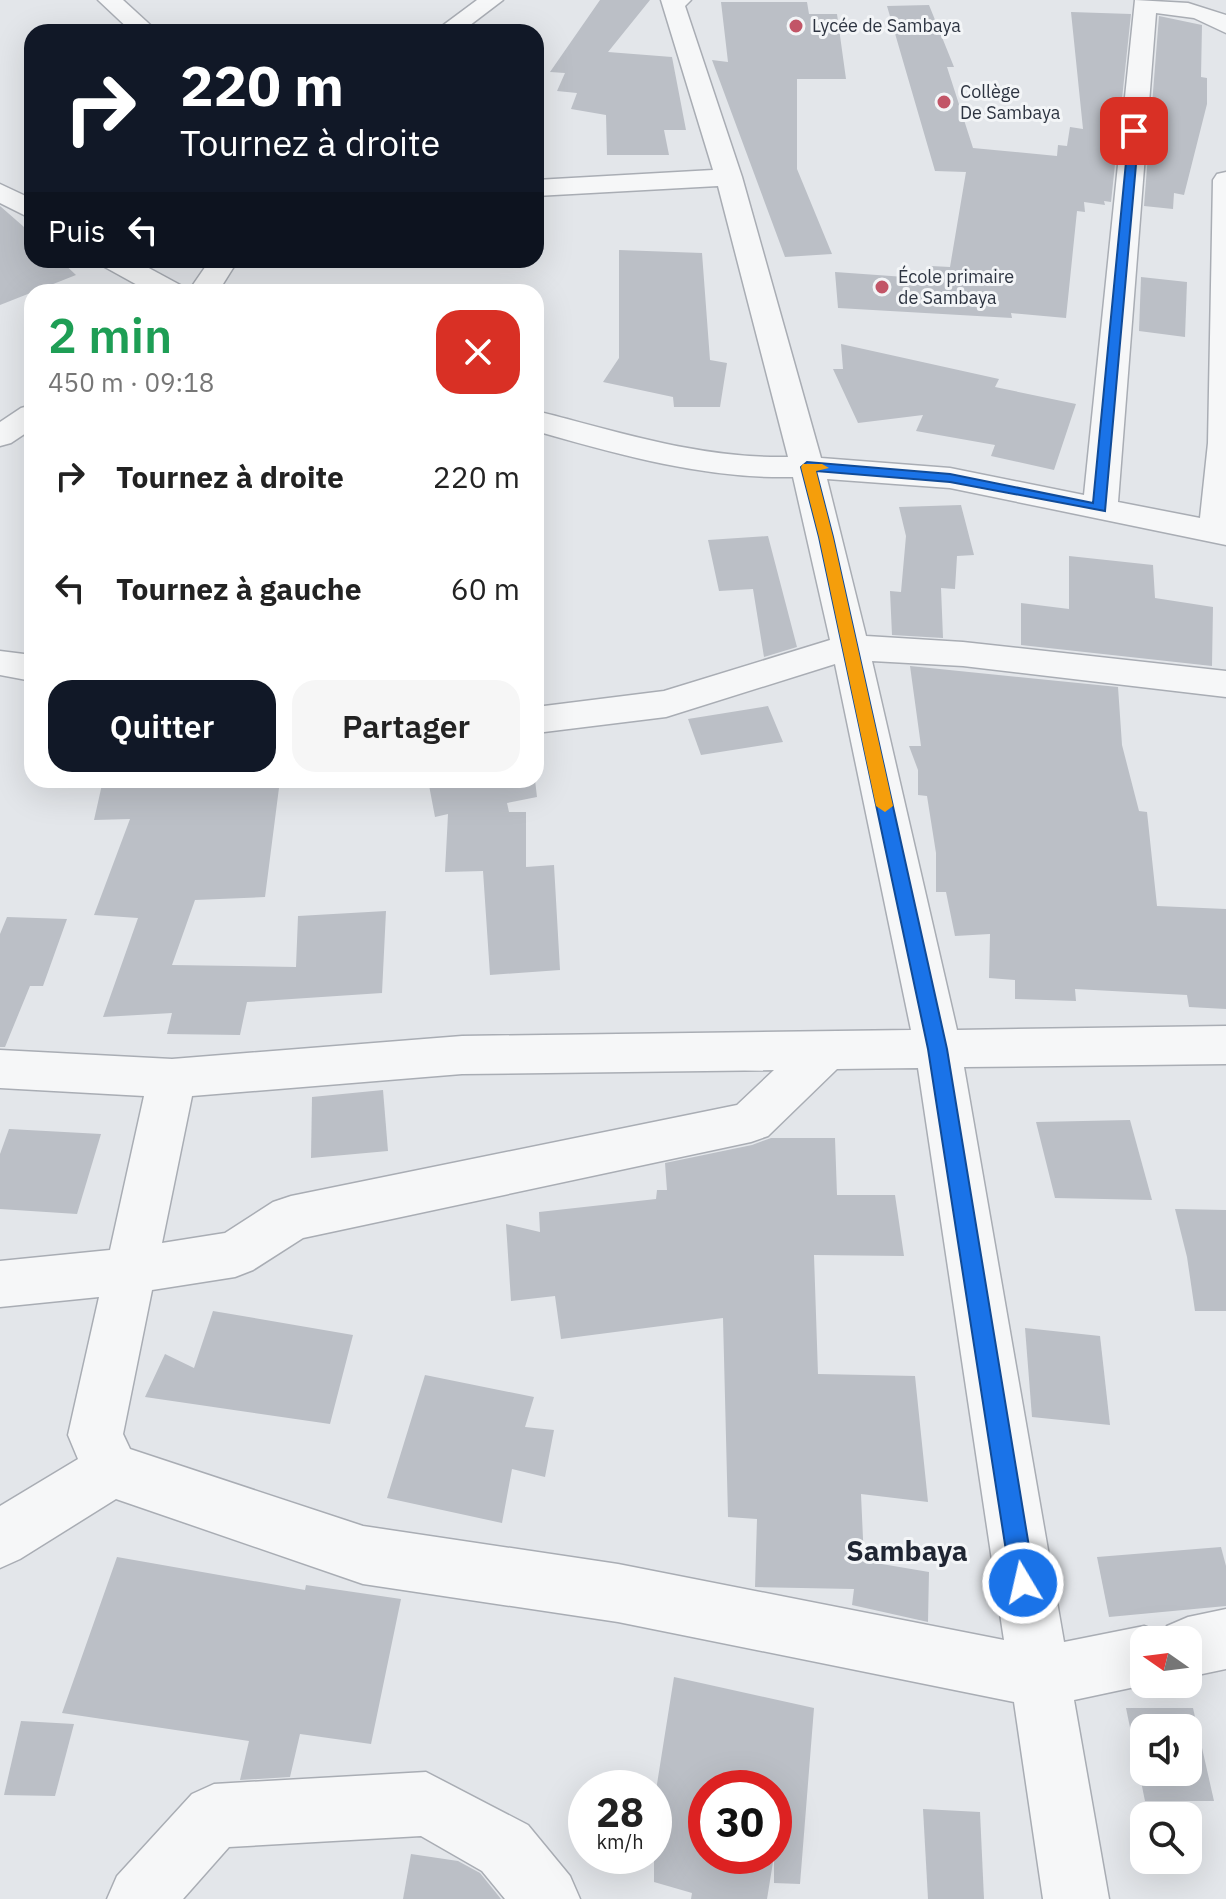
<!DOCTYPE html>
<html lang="fr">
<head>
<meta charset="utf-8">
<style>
  body { margin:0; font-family:"IBM Plex Sans",sans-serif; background:#f6f6f6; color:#222; height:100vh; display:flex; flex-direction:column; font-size:30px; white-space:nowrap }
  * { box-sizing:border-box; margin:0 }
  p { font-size:26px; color:#767676 }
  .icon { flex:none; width:44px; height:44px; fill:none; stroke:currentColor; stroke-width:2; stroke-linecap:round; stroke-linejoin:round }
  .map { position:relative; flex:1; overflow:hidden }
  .details { position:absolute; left:24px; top:284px; width:520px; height:504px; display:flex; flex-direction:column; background:#fff; border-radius:24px; box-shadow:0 8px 32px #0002 }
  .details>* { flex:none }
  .hud { position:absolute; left:24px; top:24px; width:520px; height:244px; border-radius:24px; box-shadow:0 8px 32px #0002; background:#111827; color:#fff; overflow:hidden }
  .needle { width:52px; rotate:284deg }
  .buttons { position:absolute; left:1130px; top:1626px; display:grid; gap:16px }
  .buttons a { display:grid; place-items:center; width:72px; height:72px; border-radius:16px; background:#fff; box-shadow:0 8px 32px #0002; font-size:40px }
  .speed { position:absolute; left:568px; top:1770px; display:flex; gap:16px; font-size:40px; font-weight:700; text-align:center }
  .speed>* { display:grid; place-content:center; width:104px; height:104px; border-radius:50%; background:#fff; box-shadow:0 8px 32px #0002; line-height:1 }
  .speed small { font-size:20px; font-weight:400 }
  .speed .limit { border:12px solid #d22; background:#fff; color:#111 }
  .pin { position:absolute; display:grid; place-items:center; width:68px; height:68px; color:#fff; margin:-34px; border-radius:16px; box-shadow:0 4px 12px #0006 }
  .me { position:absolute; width:88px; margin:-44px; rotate:351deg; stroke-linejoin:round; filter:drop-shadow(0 0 6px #0008) }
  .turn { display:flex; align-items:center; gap:28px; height:168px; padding:0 24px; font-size:36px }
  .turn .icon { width:104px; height:104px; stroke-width:2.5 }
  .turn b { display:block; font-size:56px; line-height:68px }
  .then { display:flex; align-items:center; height:76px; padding:0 24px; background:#0003; gap:16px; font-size:30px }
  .round { display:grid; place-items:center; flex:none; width:84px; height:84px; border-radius:24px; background:#f6f6f6 }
  .head { display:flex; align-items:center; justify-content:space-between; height:136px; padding:0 24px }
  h1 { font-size:48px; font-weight:600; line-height:60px; color:#1e9e55 }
  .cta { display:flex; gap:16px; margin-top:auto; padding:16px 24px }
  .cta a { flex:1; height:92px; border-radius:24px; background:#111827; color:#fff; font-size:32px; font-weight:600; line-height:92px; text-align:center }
  .cta a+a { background:#f6f6f6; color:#222 }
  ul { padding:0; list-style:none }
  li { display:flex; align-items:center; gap:24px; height:112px; padding:0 24px }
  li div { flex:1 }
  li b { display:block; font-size:30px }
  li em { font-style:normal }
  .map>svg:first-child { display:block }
</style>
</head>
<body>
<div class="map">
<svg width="1226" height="1899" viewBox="0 0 1226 1899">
  <rect width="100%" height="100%" fill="#e3e6ea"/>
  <g fill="#bbbfc6" fill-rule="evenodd">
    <path d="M 600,0 L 650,0 L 608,52 L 672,57 L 686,130 L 664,130 L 669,155 L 607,155 L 606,115 L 571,109 L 577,93 L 557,91 L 565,73 L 550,72 Z"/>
    <path d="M 721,2 L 807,2 L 809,14 L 837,14 L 846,79 L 797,79 L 797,169 L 832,254 L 785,257 L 712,60 L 728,62 Z"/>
    <path d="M 929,5 L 954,67 L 947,67 L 973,148 L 1057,156 L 1058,145 L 1067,146 L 1070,127 L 1083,129 L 1071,12 L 1131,14 L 1111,202 L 1104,201 L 1105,205 L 1084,202 L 1085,212 L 1077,211 L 1066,318 L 1011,313 L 1012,318 L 838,308 L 835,272 L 933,279 L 931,266 L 950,267 L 966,172 L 935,171 L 887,6 Z"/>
    <path d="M 1159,16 L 1202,25 L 1201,77 L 1207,78 L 1207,104 L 1184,195 L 1174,193 L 1173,209 L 1144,206 Z"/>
    <path d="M 0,206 L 32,234 L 32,260 L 60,260 L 76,275 L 0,305 Z"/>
    <path d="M 619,250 L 702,253 L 710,360 L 727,363 L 720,407 L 674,407 L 673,397 L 603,382 L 619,358 Z"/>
    <path d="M 1141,277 L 1187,282 L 1185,337 L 1139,331 Z"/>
    <path d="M 841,344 L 999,379 L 995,387 L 1076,404 L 1054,470 L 991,456 L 995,445 L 916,431 L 923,415 L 858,423 L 833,369 L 843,369 Z"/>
    <path d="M 961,505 L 974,555 L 957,556 L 955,589 L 941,588 L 943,638 L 892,635 L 890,591 L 901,592 L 906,536 L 899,507 Z"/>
    <path d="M 768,536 L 797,647 L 764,657 L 753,589 L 719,591 L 708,540 Z"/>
    <path d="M 1069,556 L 1153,565 L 1155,598 L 1213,607 L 1212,666 L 1021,645 L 1021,603 L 1069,609 Z"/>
    <path d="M 910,666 L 1118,687 L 1122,745 L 1139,811 L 1147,812 L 1157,906 L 1226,909 L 1226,1009 L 1189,1007 L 1187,995 L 1075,989 L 1076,1001 L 1015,999 L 1015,980 L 989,978 L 990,934 L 955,936 L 946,892 L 936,892 L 936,853 L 927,796 L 918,795 L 918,770 L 909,746 L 921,746 Z"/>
    <path d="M 768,706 L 783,742 L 701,755 L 688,719 Z"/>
    <path d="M 103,780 L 280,780 L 265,897 L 195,900 L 172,965 L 296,967 L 298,916 L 386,911 L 382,993 L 247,1002 L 240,1035 L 167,1034 L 172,1013 L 103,1017 L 138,918 L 94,915 L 130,819 L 94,820 Z"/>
    <path d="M 428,780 L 535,780 L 537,797 L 507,803 L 509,812 L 526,812 L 526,867 L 554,865 L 560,970 L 490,975 L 483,871 L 445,872 L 448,814 L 435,817 Z"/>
    <path d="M 7,917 L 67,919 L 43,986 L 30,986 L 5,1047 L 0,1047 L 0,934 Z"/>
    <path d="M 383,1090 L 388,1151 L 311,1158 L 312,1097 Z"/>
    <path d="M 1130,1120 L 1152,1200 L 1055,1198 L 1036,1122 Z"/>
    <path d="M 9,1129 L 101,1134 L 77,1214 L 0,1209 L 0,1154 Z"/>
    <path d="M 771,1138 L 835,1138 L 837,1195 L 895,1195 L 904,1256 L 814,1255 L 818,1374 L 915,1376 L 928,1502 L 861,1494 L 864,1561 L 929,1572 L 928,1622 L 852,1605 L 854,1589 L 755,1587 L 757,1519 L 728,1517 L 723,1318 L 561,1339 L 555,1296 L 511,1301 L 506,1224 L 540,1232 L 539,1212 L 656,1199 L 657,1190 L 667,1190 L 665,1163 L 752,1145 Z"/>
    <path d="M 1175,1209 L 1226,1210 L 1226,1311 L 1195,1311 L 1187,1257 Z"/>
    <path d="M 213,1311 L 353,1335 L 330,1424 L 145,1397 L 165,1354 L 194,1368 Z"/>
    <path d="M 1025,1328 L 1100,1336 L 1110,1425 L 1032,1417 Z"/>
    <path d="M 425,1375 L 534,1397 L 525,1427 L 554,1430 L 545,1477 L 512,1469 L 502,1523 L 387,1498 Z"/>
    <path d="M 1221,1547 L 1226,1566 L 1226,1606 L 1109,1617 L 1097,1557 Z"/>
    <path d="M 117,1557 L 305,1590 L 306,1585 L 401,1599 L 371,1744 L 300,1734 L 290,1777 L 240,1780 L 249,1741 L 62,1713 Z"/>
    <path d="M 674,1677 L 814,1708 L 800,1884 L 774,1883 L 774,1788 L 706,1788 L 706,1856 L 774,1856 L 767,1899 L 691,1899 L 692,1893 L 654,1882 L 654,1803 Z"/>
    <path d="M 1126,1708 L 1193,1708 L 1214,1801 L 1145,1801 ZM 1144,1728 L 1188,1728 L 1188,1772 L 1144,1772 Z"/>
    <path d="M 21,1721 L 74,1724 L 55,1796 L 4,1795 Z"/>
    <path d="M 923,1809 L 980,1812 L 984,1899 L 928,1899 Z"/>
    <path d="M 411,1854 L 458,1861 L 480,1873 L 501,1899 L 403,1899 Z"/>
  </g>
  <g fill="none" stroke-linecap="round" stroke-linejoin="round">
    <defs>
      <g id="street">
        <path d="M 98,0 L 123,0 L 158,32 L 132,32 Z"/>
        <path d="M 477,0 L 503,0 L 461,32 L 434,32 Z"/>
        <path d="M 661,0 L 691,0 L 685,6 L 742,177 L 821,458 L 950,468 L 1084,495 L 1135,0 L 1188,3 L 1226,15 L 1226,33 L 1194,18 L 1156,13 L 1118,502 L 1200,518 L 1208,443 L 1213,180 L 1217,174 L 1226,172 L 1226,545 L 950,488 L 827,479 L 866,636 L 963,642 L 1226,671 L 1226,697 L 963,666 L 872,661 L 957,1030 L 1226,1026 L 1226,1064 L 964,1067 L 1064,1642 L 1144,1626 L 1164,1634 L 1167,1626 L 1188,1617 L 1226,1609 L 1226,1669 L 1188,1677 L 1188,1640 L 1144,1640 L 1144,1684 L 1149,1684 L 1074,1700 L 1109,1899 L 1043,1899 L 1014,1702 L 618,1622 L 363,1584 L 116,1499 L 20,1559 L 0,1568 L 0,1506 L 78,1459 L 68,1435 L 99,1297 L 0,1307 L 0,1261 L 110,1250 L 144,1096 L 0,1088 L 0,1050 L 172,1059 L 462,1036 L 911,1030 L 835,664 L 666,717 L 536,733 L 536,707 L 664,691 L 830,640 L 793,477 C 705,479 620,455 536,431 L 536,411 C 620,432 701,459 788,457 L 718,186 L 536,196 L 536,180 L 713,170 ZM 918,1068 L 1004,1640 L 618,1564 L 363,1526 L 130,1449 L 123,1434 L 152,1290 L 235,1277 L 253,1270 L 303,1238 L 751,1142 L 768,1136 L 837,1069 ZM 774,1070 L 737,1105 L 291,1196 L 273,1202 L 225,1233 L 162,1243 L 192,1096 L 462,1074 Z"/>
        <path d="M 0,184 L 32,199 L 32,219 L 0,203 Z"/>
        <path d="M 99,260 L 134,260 L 182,286 L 187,292 L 150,292 L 103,266 Z"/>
        <path d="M 210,260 L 238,260 L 218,292 L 188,292 Z"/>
        <path d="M 32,405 L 32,429 L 11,443 L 0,446 L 0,422 L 21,408 Z"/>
        <path d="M 0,651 L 32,655 L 32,681 L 0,675 Z"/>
        <path d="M 426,1772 L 528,1825 L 570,1876 L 580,1899 L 505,1899 L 482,1871 L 421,1836 L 229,1847 L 183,1899 L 107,1899 L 117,1876 L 192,1794 L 214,1784 Z"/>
      </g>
    </defs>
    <use href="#street" stroke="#a9adb4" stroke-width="3"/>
    <use href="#street" fill="#f6f7f8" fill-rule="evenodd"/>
  </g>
  <path fill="#1a73e8" stroke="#114b97" stroke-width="2" d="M 1134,128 L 1139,131 L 1105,511 L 950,482 L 816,471 L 833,537 L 947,1049 L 1035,1583 L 1032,1592 L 1023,1595 L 1015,1592 L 1011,1583 L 928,1049 L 819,537 L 801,467 L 807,462 L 950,474 L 1093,503 L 1129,131 Z"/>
  <path fill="#f59e0b" d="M 803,464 L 822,464 L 829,468 L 816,471 L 833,537 L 893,806 L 885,812 L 876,806 L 819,537 L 801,467 Z"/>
  <g fill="#c25567" stroke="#f3f5f7" stroke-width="3">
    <circle cx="796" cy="26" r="8"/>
    <circle cx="944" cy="102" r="8"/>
    <circle cx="882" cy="287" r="8"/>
  </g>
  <g text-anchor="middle" stroke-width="6" stroke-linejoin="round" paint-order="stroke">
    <g font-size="18" fill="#2d3441" stroke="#f3f5f7" text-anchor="start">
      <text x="812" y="32">Lycée de Sambaya</text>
      <text x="960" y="98">Collège<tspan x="960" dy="21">De Sambaya</tspan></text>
      <text x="898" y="283">École primaire<tspan x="898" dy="21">de Sambaya</tspan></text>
    </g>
    <g font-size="28" font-weight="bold" fill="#1f2532" stroke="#f3f5f7">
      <text x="907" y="1561">Sambaya</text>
    </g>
  </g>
</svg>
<div class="buttons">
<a><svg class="needle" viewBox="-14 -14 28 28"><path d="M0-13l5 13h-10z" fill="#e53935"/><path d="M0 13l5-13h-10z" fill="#767676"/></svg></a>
<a><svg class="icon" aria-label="sound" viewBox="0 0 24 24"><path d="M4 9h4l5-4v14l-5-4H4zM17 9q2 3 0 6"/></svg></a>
<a><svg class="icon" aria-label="search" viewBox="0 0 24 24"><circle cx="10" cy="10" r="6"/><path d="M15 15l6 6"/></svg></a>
</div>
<div class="speed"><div>28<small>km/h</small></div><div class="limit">30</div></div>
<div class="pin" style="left:1134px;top:131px;background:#d93025"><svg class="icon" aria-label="arrive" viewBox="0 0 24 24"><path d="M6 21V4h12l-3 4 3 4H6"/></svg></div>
<svg class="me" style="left:1023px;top:1583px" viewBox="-20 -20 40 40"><circle r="17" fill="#1a73e8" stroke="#fff" stroke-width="3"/><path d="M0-11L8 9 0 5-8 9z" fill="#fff"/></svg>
<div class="hud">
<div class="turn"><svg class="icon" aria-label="right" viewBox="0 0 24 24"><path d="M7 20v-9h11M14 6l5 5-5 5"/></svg><div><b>220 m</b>Tournez à droite</div></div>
<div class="then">Puis<svg class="icon" aria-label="left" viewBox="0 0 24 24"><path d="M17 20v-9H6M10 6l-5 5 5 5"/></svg></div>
</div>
<section class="details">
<div class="head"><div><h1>2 min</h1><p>450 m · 09:18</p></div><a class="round" style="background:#d93025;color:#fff"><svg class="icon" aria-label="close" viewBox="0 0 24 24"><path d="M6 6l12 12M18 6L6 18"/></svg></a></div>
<ul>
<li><svg class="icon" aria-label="right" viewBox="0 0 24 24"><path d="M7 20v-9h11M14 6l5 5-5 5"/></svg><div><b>Tournez à droite</b></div><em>220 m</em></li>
<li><svg class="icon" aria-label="left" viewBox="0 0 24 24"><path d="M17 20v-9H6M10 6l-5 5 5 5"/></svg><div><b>Tournez à gauche</b></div><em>60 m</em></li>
</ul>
<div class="cta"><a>Quitter</a><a>Partager</a></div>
</section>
</div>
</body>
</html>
